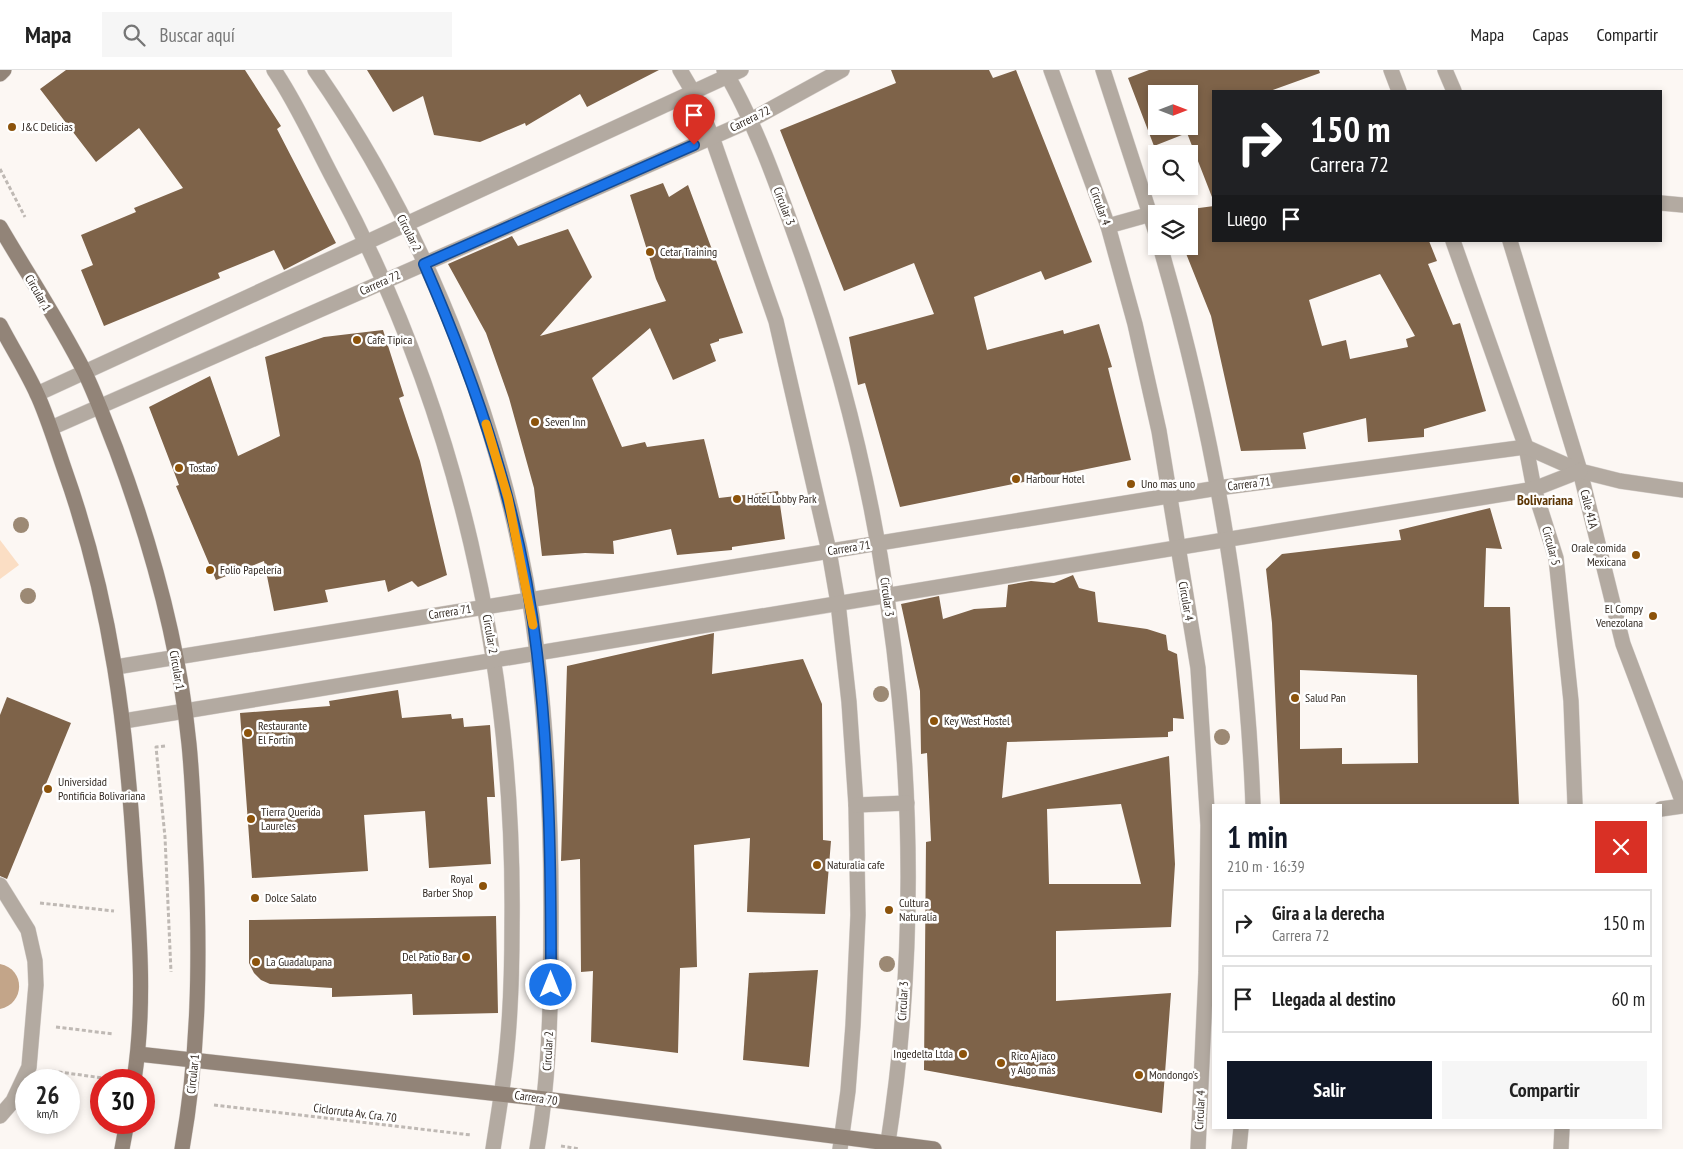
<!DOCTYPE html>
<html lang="es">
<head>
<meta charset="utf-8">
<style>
  body { margin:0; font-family:"PT Sans Narrow",sans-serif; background:#f6f6f6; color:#222; height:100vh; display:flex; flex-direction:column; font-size:19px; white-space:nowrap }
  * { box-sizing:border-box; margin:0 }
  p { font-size:16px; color:#767676 }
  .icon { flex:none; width:28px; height:28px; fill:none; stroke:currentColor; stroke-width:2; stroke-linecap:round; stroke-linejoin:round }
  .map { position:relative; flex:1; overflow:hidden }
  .drawer { position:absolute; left:1212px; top:734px; width:450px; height:325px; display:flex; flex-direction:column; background:#fff; border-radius:0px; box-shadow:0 2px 8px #0003 }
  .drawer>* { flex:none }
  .guide { position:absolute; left:1212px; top:20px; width:450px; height:152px; border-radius:0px; box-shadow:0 2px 8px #0003; background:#202124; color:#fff; overflow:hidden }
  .needle { width:32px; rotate:90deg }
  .tools { position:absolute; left:1148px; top:15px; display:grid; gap:10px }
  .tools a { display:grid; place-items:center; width:50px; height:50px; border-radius:0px; background:#fff; box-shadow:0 2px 8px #0003; font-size:25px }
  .speed { position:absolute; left:15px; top:999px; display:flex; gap:10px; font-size:25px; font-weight:700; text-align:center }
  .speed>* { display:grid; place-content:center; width:65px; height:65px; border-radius:50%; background:#fff; box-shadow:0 2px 8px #0003; line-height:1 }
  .speed small { font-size:12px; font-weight:400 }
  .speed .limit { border:8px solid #d22; background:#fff; color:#111 }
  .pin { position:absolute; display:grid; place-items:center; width:42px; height:42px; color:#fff; margin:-51px -21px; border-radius:50% 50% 50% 0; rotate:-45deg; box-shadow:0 0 5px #0007 }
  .pin .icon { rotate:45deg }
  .me { position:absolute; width:55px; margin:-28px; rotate:0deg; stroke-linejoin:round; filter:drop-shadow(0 0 4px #0008) }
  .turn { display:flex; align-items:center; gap:18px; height:105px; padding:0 15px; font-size:22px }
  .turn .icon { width:65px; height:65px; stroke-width:2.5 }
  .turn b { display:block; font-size:35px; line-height:42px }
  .then { display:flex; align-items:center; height:48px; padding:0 15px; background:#0003; gap:10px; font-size:19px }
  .round { display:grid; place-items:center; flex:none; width:52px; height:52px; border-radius:0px; background:#f6f6f6 }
  .overview { display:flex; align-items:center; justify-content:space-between; height:85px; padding:0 15px }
  h1 { font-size:30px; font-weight:600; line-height:38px; color:#111827 }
  .button { display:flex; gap:10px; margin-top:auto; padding:10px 15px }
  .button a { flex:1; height:58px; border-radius:0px; background:#111827; color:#fff; font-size:20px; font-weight:600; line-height:58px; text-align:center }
  .button a+a { background:#f6f6f6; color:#222 }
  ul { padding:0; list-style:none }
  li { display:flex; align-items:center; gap:15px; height:68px; margin:0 10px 8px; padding:0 5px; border:2px solid #e0e0e0; border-radius:0px }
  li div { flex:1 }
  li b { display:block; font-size:19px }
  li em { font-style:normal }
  header { display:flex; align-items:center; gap:30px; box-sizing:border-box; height:70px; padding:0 25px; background:#fff; border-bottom:1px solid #e0e0e0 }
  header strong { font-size:24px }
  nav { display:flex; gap:28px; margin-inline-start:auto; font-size:18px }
  .search { width:350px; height:45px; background:#f6f6f6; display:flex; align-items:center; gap:12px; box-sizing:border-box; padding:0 18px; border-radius:0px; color:#767676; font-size:19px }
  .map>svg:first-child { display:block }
</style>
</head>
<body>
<header>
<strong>Mapa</strong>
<div class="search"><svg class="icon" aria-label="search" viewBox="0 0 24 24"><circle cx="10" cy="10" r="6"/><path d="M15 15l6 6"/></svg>Buscar aquí</div>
<nav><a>Mapa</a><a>Capas</a><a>Compartir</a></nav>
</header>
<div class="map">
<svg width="1683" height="1079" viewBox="0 0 1683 1079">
  <rect width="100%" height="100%" fill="#fcf7f3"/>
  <path fill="#fbdec4" d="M 0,470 L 19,495 L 0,509 Z"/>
  <path fill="#c3a589" d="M 0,894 C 26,899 25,934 0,939 Z"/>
  <g fill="#7e6349" fill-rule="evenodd">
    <path d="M 66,0 L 245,0 L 281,56 L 277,59 L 336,173 L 284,200 L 274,180 L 218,203 L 220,208 L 104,256 L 81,200 L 93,195 L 81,165 L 136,142 L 134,138 L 183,118 L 139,58 L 96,92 L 40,19 Z"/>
    <path d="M 367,0 L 659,0 L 587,37 L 580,24 L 526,56 L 525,53 L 480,72 L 434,65 L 423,26 L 393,42 Z"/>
    <path d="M 891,0 L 989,0 L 993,8 L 1016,0 L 1092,192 L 1045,210 L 1041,201 L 974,227 L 987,280 L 1063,260 L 1064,264 L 1099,254 L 1112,297 L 1108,298 L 1131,390 L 900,437 L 865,313 L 858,315 L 849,267 L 934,244 L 914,193 L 844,221 L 780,60 L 896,13 Z"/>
    <path d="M 1149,0 L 1319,0 L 1320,3 L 1270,21 L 1214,21 L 1214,126 L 1212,127 L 1187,63 L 1154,76 L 1128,8 ZM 1156,24 L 1189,24 L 1189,56 L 1156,56 Z"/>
    <path d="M 663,113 L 669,127 L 688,115 L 743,263 L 719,269 L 719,271 L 710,274 L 716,291 L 673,310 L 650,258 L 592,308 L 622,377 L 645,372 L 647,377 L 704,369 L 719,428 L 778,421 L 785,469 L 732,477 L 732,480 L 677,485 L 671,459 L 613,471 L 614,484 L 585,483 L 542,486 L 534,418 L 509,328 L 486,263 L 448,194 L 512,166 L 518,176 L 568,159 L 592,207 L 540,266 L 666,231 L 656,209 L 630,125 Z"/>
    <path d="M 1214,136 L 1214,171 L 1429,171 L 1437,191 L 1428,194 L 1453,255 L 1460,253 L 1486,341 L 1424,359 L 1424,367 L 1368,372 L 1366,348 L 1303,363 L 1306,379 L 1241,381 L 1211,246 L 1183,176 L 1189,176 L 1189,144 L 1169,144 L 1169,142 ZM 1380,204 L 1415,266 L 1406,269 L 1408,277 L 1350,289 L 1346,270 L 1322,276 L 1309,230 Z"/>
    <path d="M 383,260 L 404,326 L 399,328 L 420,391 L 447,505 L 418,517 L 412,511 L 388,522 L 385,510 L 325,520 L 328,532 L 274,541 L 264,491 L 216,510 L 176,416 L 179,415 L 149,337 L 210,306 L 238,386 L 280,366 L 265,287 L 324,267 Z"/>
    <path d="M 1490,438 L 1502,479 L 1486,478 L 1484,537 L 1510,537 L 1519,735 L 1280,735 L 1272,553 L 1266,499 L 1282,484 L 1401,470 L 1399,460 ZM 1300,600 L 1417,605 L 1418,693 L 1342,694 L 1342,678 L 1300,679 Z"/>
    <path d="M 1073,505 L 1079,518 L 1095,522 L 1098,552 L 1147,559 L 1166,565 L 1168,580 L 1177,584 L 1184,649 L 1173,648 L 1173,661 L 1168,662 L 1168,667 L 1007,672 L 1002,728 L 1169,686 L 1175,794 L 1171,857 L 1056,861 L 1056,931 L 1171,923 L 1162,1043 L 924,1000 L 926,772 L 931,771 L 927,683 L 921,684 L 920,621 L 901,534 L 939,526 L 943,549 L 974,539 L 1006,537 L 1008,515 L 1031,511 L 1054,513 ZM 1121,734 L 1141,814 L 1049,814 L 1047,739 Z"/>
    <path d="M 714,563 L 712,604 L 803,589 L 822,634 L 823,770 L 831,771 L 825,844 L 747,842 L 750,768 L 694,775 L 697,897 L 680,898 L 678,983 L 591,972 L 593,901 L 581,902 L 580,789 L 561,791 L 567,596 Z"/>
    <path d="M 398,620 L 402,648 L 451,644 L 452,649 L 463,648 L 464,657 L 490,655 L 495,727 L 487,727 L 491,794 L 429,798 L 425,741 L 364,745 L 368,801 L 252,808 L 240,643 L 330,636 L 329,631 Z"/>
    <path d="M 7,627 L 71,653 L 7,809 L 0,806 L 0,645 Z"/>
    <path d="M 496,846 L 498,943 L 413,945 L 412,924 L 332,927 L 332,918 L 270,914 L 261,910 L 254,903 L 249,893 L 249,850 Z"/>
    <path d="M 818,900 L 809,997 L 743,990 L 749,903 Z"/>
  </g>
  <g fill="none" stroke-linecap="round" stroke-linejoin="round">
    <defs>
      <g id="street">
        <path d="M 274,0 C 298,35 316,77 336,114 C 458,341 515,598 512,854 C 512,895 511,937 507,978 C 504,1012 498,1046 493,1079"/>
        <path d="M 315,0 C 432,168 512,378 537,582 C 547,666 551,752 551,836 C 551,918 551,998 537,1079"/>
        <path d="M 680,0 L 693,22 L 712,67 L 776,251 L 829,481 L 838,533 L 849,632 L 856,735 L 858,845 L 853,955 L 848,1021 L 840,1079"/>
        <path d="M 724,0 C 756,53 781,126 802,185 C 901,469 934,781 887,1079"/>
        <path d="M 1051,0 L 1108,156 L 1135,254 L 1159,361 L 1198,598 L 1208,755 L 1206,902 L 1198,1079"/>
        <path d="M 1103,0 L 1156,163"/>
        <path d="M 1391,0 L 1399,21"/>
        <path d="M 1445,0 L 1454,21"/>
        <path d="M 1661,133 L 1683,135"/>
        <path d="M 1108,156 L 1151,144"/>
        <path d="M 1453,171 L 1526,377 L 1534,419 L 1556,488 L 1571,631 L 1575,735"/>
        <path d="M 1510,171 L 1580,401 L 1623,574 L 1683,733"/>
        <path d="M 1160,176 C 1213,358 1246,546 1253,735"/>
        <path d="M 37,324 L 741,0"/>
        <path d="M 51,358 L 749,51 L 842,0"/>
        <path d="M 116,597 L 1218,418 L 1526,377 L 1580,401 L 1620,411 L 1683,420"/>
        <path d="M 124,651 L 1534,419 L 1580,401"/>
        <path d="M 856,735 L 907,733"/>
        <path d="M 1661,739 L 1683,736"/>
        <path d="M 0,815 L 28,860 L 35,891 L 36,915 L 29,997 L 13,1031 L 0,1046"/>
        <path d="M 1239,1079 L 1241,1058"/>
        <path d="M 1561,1079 L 1562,1058"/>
      </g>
      <g id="secondary">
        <path d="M 0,4 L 4,0"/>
        <path d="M 0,157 C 28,205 60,253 85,303 C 97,328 106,354 116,379 C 151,473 179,574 189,674 C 193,714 194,755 196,795 C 200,891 199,984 182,1079"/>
        <path d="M 0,255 C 12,278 26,300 37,324 C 48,348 56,375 65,401 C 112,534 127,659 135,799 C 140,870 145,940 134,1010"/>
        <path d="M 138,984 L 545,1029 L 934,1079"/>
        <path d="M 122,1079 L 127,1052"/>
      </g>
    </defs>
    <use href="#street" stroke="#d8d2ce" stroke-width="16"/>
    <use href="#secondary" stroke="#d8d2ce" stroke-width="16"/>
    <g stroke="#bfb9b4" stroke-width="3" stroke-dasharray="4 2.5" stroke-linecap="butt">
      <path d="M 0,99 L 25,147"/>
      <path d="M 165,676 L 156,677 L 165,767 L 171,902"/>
      <path d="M 40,833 L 114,841"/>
      <path d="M 56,957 L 114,964"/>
      <path d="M 52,1001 L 110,1009"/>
      <path d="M 214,1035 L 471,1065"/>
      <path d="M 561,1076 L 580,1079"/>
    </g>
    <use href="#street" stroke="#b3aaa1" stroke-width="15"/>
    <use href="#secondary" stroke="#928478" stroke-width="15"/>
  </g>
  <g fill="#9c8974">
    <circle cx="21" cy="455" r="8"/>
    <circle cx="28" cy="526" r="8"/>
    <circle cx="881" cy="624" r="8"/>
    <circle cx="1222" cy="667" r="8"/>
    <circle cx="887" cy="894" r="8"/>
  </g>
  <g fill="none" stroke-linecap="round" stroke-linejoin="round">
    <defs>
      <path id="route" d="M 551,915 C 551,804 550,693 537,583 C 522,448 478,318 424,194 L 694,75"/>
    </defs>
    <use href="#route" stroke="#114b97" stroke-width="12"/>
    <use href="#route" stroke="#1a73e8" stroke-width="9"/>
    <path stroke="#f59e0b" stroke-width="9" d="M 486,354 L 508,428 L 533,555"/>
  </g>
  <g fill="#8c530b" stroke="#fff" stroke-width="2">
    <circle cx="12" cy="57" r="5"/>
    <circle cx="650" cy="182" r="5"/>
    <circle cx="357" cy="270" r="5"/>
    <circle cx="535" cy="352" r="5"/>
    <circle cx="179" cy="398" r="5"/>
    <circle cx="1016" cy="409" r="5"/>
    <circle cx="1131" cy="414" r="5"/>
    <circle cx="737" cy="429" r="5"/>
    <circle cx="1636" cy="485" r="5"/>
    <circle cx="210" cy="500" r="5"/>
    <circle cx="1653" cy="546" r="5"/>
    <circle cx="1295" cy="628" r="5"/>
    <circle cx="934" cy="651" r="5"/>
    <circle cx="248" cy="663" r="5"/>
    <circle cx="48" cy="719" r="5"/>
    <circle cx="251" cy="749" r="5"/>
    <circle cx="817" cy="795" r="5"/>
    <circle cx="483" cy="816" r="5"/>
    <circle cx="255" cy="828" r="5"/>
    <circle cx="889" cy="840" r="5"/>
    <circle cx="466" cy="887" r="5"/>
    <circle cx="256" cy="892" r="5"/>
    <circle cx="963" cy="984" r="5"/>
    <circle cx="1001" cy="993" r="5"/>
    <circle cx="1139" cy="1005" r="5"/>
  </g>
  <g text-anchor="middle" stroke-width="5" stroke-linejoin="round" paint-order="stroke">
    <g font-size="12" fill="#332a23" stroke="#fff">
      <text transform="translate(750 49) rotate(-26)" y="4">Carrera 72</text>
      <text transform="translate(784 136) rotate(69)" y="4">Circular 3</text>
      <text transform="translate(1100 136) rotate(70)" y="4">Circular 4</text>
      <text transform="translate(409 163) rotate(63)" y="4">Circular 2</text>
      <text transform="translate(380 213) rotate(-24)" y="4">Carrera 72</text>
      <text transform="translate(38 223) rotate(60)" y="4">Circular 1</text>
      <text transform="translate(1249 414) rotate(-7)" y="4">Carrera 71</text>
      <text transform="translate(1589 439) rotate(76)" y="4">Calle 41A</text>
      <text transform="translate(1551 476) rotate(75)" y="4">Circular 5</text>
      <text transform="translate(849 478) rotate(-9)" y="4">Carrera 71</text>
      <text transform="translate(887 527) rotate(82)" y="4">Circular 3</text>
      <text transform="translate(1186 531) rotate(80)" y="4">Circular 4</text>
      <text transform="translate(450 542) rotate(-9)" y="4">Carrera 71</text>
      <text transform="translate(490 564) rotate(80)" y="4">Circular 2</text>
      <text transform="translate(177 600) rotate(80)" y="4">Circular 1</text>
      <text transform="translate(903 931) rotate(-87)" y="4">Circular 3</text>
      <text transform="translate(548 981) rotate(-87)" y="4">Circular 2</text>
      <text transform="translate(193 1004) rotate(-84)" y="4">Circular 1</text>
      <text transform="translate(536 1028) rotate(8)" y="4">Carrera 70</text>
      <text transform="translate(1200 1040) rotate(-87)" y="4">Circular 4</text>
      <text transform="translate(355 1043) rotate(7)" y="4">Ciclorruta Av. Cra. 70</text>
    </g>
    <g font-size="12" fill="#332a23" stroke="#fff" text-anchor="start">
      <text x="22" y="61">J&amp;C Delicias</text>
      <text x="660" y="186">Cetar Training</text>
      <text x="367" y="274">Cafe Tipica</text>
      <text x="545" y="356">Seven Inn</text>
      <text x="189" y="402">Tostao’</text>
      <text x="1026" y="413">Harbour Hotel</text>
      <text x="1141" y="418">Uno mas uno</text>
      <text x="747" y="433">Hotel Lobby Park</text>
      <text x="1626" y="482" text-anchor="end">Orale comida<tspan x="1626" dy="14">Mexicana</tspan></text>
      <text x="220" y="504">Folio Papelería</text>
      <text x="1643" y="543" text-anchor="end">El Compy<tspan x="1643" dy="14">Venezolana</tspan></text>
      <text x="1305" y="632">Salud Pan</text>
      <text x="944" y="655">Key West Hostel</text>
      <text x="258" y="660">Restaurante<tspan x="258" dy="14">El Fortin</tspan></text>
      <text x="58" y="716">Universidad<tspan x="58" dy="14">Pontificia Bolivariana</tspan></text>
      <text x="261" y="746">Tierra Querida<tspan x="261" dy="14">Laureles</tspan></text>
      <text x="827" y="799">Naturalia cafe</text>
      <text x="473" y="813" text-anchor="end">Royal<tspan x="473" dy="14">Barber Shop</tspan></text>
      <text x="265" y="832">Dolce Salato</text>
      <text x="899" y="837">Cultura<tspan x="899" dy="14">Naturalia</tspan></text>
      <text x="456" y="891" text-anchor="end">Del Patio Bar</text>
      <text x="266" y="896">La Guadalupana</text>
      <text x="953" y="988" text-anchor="end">Ingedelta Ltda</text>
      <text x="1011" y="990">Rico Ajiaco<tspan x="1011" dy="14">y Algo más</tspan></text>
      <text x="1149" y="1009">Mondongo's</text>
    </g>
    <g font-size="14" font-weight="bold" fill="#5d3605" stroke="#fff">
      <text x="1545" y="435">Bolivariana</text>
    </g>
  </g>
</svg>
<div class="tools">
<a><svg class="needle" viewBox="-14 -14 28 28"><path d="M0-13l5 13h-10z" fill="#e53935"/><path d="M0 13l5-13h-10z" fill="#767676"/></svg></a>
<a><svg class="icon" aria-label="search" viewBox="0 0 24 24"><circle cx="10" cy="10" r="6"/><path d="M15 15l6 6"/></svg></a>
<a><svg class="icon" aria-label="layers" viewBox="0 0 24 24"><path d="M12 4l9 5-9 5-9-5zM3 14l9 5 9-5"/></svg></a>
</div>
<div class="speed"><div>26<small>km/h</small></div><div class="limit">30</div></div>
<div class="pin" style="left:694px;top:75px;background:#d93025"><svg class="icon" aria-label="arrive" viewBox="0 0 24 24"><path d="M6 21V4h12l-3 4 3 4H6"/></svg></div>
<svg class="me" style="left:551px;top:915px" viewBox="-20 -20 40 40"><circle r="17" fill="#1a73e8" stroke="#fff" stroke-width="3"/><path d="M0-11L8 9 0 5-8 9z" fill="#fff"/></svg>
<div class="guide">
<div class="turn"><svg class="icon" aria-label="right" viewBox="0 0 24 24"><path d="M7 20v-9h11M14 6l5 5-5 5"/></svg><div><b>150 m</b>Carrera 72</div></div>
<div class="then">Luego<svg class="icon" aria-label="arrive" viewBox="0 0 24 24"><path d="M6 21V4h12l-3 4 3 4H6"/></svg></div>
</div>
<section class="drawer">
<div class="overview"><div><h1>1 min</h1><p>210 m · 16:39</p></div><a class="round" style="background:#d93025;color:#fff"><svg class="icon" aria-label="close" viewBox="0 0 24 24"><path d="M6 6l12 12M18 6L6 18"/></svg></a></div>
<ul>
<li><svg class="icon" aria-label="right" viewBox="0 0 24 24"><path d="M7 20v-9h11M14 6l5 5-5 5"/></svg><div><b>Gira a la derecha</b><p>Carrera 72</p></div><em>150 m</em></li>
<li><svg class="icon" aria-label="arrive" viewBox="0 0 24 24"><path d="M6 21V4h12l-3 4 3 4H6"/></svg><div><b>Llegada al destino</b></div><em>60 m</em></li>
</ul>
<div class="button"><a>Salir</a><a>Compartir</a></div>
</section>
</div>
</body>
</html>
